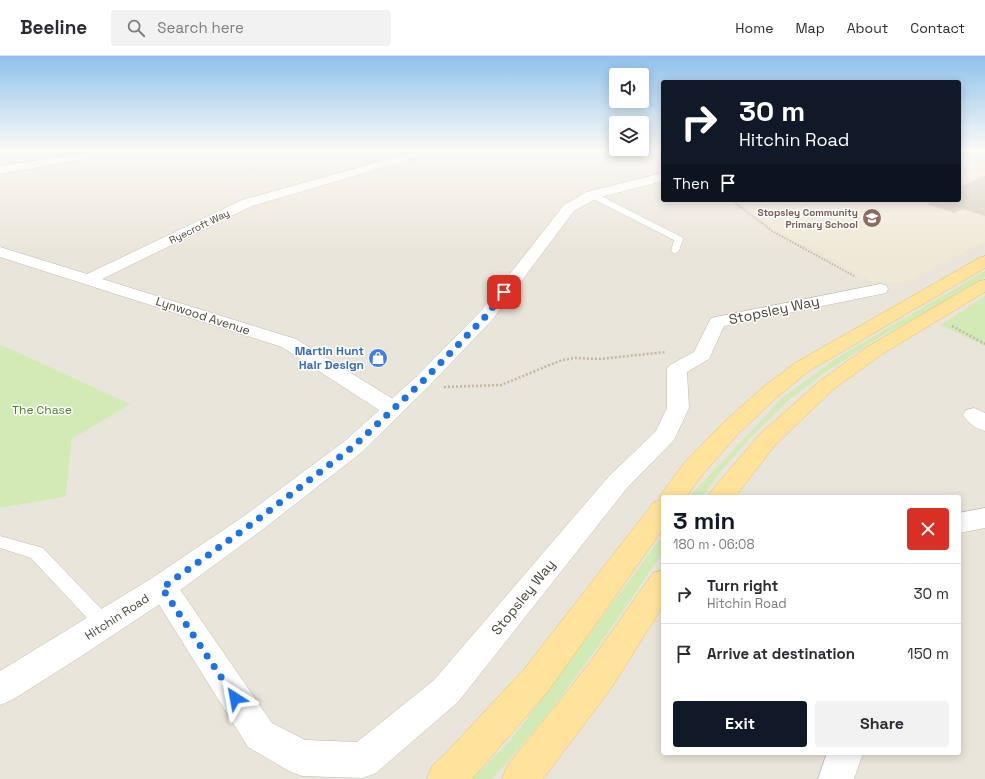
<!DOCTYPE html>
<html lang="en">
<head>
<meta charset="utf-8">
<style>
  body { margin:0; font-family:"Space Grotesk",sans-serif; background:#f2f2f3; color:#2b2b33; height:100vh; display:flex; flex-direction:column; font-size:15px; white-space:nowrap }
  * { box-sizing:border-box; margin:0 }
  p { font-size:13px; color:#7c7c81 }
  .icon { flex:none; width:22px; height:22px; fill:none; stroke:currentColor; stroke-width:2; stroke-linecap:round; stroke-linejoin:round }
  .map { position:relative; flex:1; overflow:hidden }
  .side { position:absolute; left:661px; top:439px; width:300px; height:260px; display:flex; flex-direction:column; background:#fff; border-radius:4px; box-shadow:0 2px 10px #0003 }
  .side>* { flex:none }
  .banner { position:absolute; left:661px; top:24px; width:300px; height:122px; border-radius:4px; box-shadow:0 2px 10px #0003; background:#111827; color:#fff; overflow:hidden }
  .tools { position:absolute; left:609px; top:12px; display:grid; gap:8px }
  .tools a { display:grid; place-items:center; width:40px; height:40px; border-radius:4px; background:#fff; box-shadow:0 2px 10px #0003; font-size:20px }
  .pin { position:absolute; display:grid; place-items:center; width:34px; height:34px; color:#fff; margin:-17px; border-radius:8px; box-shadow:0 2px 6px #0006 }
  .me { position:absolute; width:44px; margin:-22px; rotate:326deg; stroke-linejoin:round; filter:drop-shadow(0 0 3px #0008) }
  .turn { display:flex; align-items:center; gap:14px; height:84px; padding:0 12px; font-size:18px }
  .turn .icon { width:52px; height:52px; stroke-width:2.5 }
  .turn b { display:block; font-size:28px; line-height:34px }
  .then { display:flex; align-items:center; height:38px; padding:0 12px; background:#0003; gap:8px; font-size:15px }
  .round { display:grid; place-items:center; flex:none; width:42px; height:42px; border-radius:4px; background:#f2f2f3 }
  .overview { display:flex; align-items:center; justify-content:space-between; height:68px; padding:0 12px }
  h1 { font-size:24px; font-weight:600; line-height:30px; color:#111827 }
  .cta { display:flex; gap:8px; margin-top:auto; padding:8px 12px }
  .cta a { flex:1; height:46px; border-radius:4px; background:#111827; color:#fff; font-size:16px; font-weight:600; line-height:46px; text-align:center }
  .cta a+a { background:#f2f2f3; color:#2b2b33 }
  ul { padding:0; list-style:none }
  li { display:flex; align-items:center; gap:12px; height:60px; padding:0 12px; border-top:1px solid #e1e1e2 }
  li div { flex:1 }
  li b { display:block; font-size:15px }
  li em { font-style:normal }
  header { display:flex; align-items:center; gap:24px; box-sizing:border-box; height:56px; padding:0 20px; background:#fff; border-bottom:1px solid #e1e1e2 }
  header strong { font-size:19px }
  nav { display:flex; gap:22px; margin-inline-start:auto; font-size:14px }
  .search { width:280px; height:36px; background:#f2f2f3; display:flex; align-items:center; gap:10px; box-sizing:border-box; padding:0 14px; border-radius:4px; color:#7c7c81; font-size:15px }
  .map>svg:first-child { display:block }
</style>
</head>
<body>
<header>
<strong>Beeline</strong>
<div class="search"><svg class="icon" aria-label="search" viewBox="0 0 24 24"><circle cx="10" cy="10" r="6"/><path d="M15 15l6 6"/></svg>Search here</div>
<nav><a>Home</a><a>Map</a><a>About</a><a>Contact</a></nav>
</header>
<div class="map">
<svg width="985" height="723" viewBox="0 0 985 723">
  <rect width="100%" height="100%" fill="#f6f3ec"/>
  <path fill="#eae5da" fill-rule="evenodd" d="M 23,95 L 663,95 L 663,144 L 959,144 L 959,95 L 985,95 L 985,723 L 0,723 L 0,452 L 66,441 L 72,383 L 129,348 L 0,288 L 0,120 L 22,113 L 16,107 ZM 663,441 L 959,441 L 959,697 L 663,697 Z"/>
  <g fill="#efe8d6">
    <path d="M 0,95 L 23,95 L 16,107 L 0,110 Z"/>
    <path d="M 959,95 L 985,95 L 985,186 L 904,227 L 872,225 L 776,174 L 743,149 L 763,144 L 959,144 Z"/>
  </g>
  <g fill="#d2eab5">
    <path d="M 985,215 L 985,221 L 921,259 L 883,279 L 824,317 L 789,344 L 751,381 L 715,422 L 702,441 L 689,441 L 782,342 L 835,303 Z"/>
    <path d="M 985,240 L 985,290 L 941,269 Z"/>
    <path d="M 0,288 L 130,348 L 72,383 L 66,441 L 0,452 Z"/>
    <path d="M 663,479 L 663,496 C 610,574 557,653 492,723 L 472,723 L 510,685 Z"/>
  </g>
  <path fill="#d8cfc1" d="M 985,120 L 985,160 L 962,153 L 954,157 L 927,148 L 931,146 L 927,145 L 929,144 L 959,144 L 959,131 Z"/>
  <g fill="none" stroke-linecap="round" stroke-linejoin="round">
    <defs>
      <g id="service">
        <path d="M 589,137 L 595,137 L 682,181 L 683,183 L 679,195 L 675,198 L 671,195 L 674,184 L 589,141 Z"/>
        <path d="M 0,480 L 43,492 L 111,563 L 114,569 L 111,575 L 105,577 L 99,575 L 31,502 L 0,492 Z"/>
      </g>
      <g id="minor">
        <path d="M 95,95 L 119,95 L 113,98 L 0,118 L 0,110 Z"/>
        <path d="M 417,95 L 434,95 L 432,97 L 252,150 L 102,223 L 296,283 L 401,348 L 404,353 L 401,358 L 393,360 L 385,358 L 282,291 L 0,201 L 0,191 L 87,218 L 242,144 Z"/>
        <path d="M 880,228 L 886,229 L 888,233 L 886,237 L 724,270 L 709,303 L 687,316 L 689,352 L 674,384 L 627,432 L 458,646 L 376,717 L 363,722 L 302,720 L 289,715 L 248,691 L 148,531 L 152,522 L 162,519 L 172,522 L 272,667 L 305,684 L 357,686 L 434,624 L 609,420 L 656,375 L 667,352 L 667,313 L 670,309 L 694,296 L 711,262 Z"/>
        <path d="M 974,352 L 985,357 L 985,375 C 976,373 968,367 963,359 L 966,354 Z"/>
        <path d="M 985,452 L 985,472 L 959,477 L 959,457 Z"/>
        <path d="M 827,697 L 863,697 L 854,723 L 818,723 Z"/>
      </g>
      <path id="tertiary" d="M 663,117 L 663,125 L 597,142 L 574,155 L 492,264 L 430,329 L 362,396 L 262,474 L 172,540 L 80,601 L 12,644 L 0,649 L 0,615 L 152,522 L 244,460 L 346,384 L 416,321 L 480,256 L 564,149 L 587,136 Z"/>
      <g id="primary">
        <path d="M 985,200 L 985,212 L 809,315 L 776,342 L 739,377 L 703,418 L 686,441 L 663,441 L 663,473 L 549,634 L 472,723 L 427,723 L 432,710 L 446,697 L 525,612 L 654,446 L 661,444 L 659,441 L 685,406 L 723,367 L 762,332 L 795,307 L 979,202 Z"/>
        <path d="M 985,224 L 985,236 L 881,299 L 835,332 L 776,388 L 735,441 L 708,441 L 712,434 L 760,378 L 821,324 L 867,291 L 979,225 Z"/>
        <path d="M 663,514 L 663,550 L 612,631 L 543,723 L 502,723 L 507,710 L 588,609 L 653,517 Z"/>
      </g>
    </defs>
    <use href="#service" stroke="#c2bbae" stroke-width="1"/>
    <use href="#minor" stroke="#c2bbae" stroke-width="1"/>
    <use href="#tertiary" stroke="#c2bbae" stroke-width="1"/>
    <use href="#primary" stroke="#e6c16a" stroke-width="1"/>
    <g stroke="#c4b79f" stroke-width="1.5" stroke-dasharray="1 1" stroke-linecap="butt">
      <path d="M 654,95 L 663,101"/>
      <path d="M 731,144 L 763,168"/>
    </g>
    <path stroke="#c4b79f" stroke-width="2" stroke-dasharray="1.5 1.5" stroke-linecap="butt" d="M 762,167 L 772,175 L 854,220"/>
    <g stroke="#c4b79f" stroke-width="2.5" stroke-dasharray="2 2" stroke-linecap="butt">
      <path d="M 952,270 L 985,288"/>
      <path d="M 444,331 L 501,329 L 562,304 L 575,302 L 600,303 L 666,296"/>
    </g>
    <use href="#service" fill="#fff" fill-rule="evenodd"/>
    <use href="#minor" fill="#fff" fill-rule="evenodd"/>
    <use href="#tertiary" fill="#fff" fill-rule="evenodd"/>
    <use href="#primary" fill="#ffe39c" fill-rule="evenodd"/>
  </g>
  <linearGradient id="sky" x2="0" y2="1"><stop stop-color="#8fc1ec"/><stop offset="0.48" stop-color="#fbfaf6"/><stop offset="1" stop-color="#fbfaf6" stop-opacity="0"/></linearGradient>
  <rect width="985" height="196" fill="url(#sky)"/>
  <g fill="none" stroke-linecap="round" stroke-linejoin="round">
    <path stroke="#1a73e8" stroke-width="7" stroke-dasharray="0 12.6" d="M 235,642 L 162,532 L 253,467 L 354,390 L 423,325 L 486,260 L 504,236"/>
  </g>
  <defs>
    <symbol id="school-disc" viewBox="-11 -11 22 22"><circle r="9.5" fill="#8d6e63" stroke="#fff"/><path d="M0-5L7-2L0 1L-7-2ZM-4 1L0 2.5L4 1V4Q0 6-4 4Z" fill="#fff"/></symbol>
    <symbol id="shop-disc" viewBox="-11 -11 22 22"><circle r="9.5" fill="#3f7fe0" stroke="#fff"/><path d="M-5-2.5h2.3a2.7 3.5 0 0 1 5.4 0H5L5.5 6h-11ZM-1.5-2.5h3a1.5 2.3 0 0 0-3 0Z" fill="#fff"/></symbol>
  </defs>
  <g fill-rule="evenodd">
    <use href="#school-disc" x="861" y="151" width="22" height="22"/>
    <use href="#shop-disc" x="367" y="291" width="22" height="22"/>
  </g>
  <g text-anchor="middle" stroke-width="3" stroke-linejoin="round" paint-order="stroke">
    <g font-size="10" font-weight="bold" fill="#785e54" stroke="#fff" text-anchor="end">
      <text x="858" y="160">Stopsley Community<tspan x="858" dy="12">Primary School</tspan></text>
    </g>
    <g font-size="10" fill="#4b4439" stroke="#fff">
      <text transform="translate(199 170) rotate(-26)" y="4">Ryecroft Way</text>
    </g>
    <g font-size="12" fill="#4b4439" stroke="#fff">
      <text transform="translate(203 260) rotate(18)" y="4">Lynwood Avenue</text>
      <text transform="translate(117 561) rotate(-33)" y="4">Hitchin Road</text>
    </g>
    <g font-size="12" font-weight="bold" fill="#366cbe" stroke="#fff" text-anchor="end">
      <text x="364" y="299">Martin Hunt<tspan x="364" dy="14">Hair Design</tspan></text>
    </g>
    <g font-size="12" fill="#4a7f2a" stroke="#fff">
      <text x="42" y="358">The Chase</text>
    </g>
    <g font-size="14" fill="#4b4439" stroke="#fff">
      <text transform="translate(774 254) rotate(-12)" y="5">Stopsley Way</text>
      <text transform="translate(523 541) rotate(-51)" y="5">Stopsley Way</text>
    </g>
  </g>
</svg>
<div class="tools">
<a><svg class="icon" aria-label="sound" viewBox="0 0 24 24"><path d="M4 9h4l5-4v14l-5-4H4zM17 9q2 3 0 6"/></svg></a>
<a><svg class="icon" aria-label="layers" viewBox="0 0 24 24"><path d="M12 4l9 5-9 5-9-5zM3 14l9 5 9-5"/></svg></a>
</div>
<div class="pin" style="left:504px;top:236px;background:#d93025"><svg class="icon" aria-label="arrive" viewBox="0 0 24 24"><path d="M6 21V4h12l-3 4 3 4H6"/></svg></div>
<svg class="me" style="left:235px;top:642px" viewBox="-20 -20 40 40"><path d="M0-17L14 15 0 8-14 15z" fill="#1a73e8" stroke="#fff" stroke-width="4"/></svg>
<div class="banner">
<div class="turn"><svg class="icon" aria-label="right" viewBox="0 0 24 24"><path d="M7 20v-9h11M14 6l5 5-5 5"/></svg><div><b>30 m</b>Hitchin Road</div></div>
<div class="then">Then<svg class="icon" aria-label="arrive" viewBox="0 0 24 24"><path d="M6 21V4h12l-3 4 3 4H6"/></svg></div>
</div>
<section class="side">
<div class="overview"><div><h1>3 min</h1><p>180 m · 06:08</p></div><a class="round" style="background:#d93025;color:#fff"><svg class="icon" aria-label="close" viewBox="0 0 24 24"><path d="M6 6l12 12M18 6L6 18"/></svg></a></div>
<ul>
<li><svg class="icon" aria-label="right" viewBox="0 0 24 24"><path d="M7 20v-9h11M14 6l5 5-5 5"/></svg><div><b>Turn right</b><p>Hitchin Road</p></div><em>30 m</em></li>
<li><svg class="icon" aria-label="arrive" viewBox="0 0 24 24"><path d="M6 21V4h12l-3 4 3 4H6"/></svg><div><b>Arrive at destination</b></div><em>150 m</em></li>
</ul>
<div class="cta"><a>Exit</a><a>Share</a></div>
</section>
</div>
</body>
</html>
